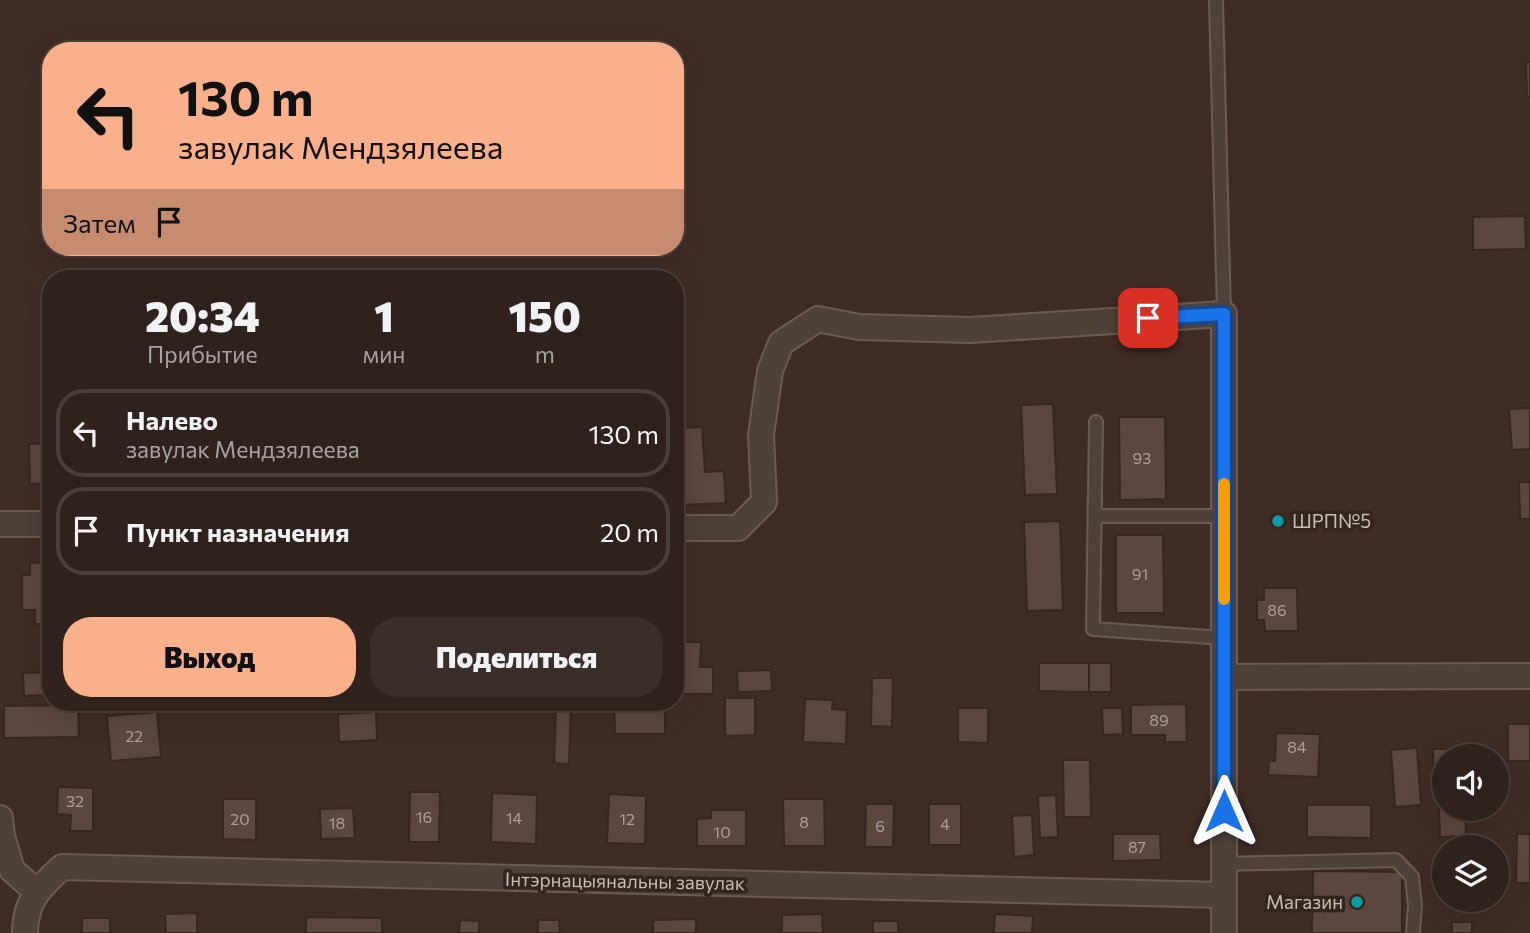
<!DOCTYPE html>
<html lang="ru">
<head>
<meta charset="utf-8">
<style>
  body { margin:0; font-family:Commissioner,sans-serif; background:#3b2e29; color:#f1f3f6; height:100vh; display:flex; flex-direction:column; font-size:26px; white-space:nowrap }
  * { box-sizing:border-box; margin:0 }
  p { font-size:23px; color:#a7a3a3 }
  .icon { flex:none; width:38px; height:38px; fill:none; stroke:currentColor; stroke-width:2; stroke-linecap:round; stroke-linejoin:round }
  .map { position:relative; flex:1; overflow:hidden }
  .side { position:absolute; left:42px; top:270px; width:642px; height:441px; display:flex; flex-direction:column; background:#2f211c; border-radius:28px; box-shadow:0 7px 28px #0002,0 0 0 2px #4a3e3b }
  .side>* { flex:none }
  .banner { position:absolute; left:42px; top:42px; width:642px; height:214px; border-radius:28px; box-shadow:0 7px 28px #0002,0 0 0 2px #4a3e3b; background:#f9b08b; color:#111; overflow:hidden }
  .buttons { position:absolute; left:1432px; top:744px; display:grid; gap:14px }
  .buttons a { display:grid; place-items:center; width:77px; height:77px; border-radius:50%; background:#2f211c; box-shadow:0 7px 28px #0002,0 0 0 2px #4a3e3b; font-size:35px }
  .pin { position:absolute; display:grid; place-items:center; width:60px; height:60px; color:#fff; margin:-30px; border-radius:14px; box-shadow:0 4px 10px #0006 }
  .me { position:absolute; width:77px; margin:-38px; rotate:0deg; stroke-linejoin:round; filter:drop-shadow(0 0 5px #0008) }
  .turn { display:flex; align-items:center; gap:24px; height:147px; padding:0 21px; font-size:32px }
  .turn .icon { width:91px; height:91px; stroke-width:2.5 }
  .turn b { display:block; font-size:49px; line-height:60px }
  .then { display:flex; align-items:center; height:66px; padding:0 21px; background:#0003; gap:14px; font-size:26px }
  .eta { display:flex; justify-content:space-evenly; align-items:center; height:119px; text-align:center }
  .eta b { font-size:42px; font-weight:800; line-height:49px }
  .cta { display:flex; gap:14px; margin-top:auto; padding:14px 21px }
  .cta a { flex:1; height:80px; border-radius:28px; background:#f9b08b; color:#111; font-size:28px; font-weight:800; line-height:80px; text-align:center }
  .cta a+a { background:#3b2e29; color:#f1f3f6 }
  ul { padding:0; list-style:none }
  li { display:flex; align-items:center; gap:21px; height:88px; margin:0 14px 10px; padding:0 7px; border:4px solid #4a3e3b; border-radius:28px }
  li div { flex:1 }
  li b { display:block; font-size:26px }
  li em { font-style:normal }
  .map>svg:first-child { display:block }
</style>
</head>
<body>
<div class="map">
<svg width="1530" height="933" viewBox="0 0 1530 933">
  <rect width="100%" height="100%" fill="#3f2c25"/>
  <g fill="#5c473e" stroke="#362720" stroke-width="2">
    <path d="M 1526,62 L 1530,62 L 1530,97 L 1527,97 Z"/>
    <path d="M 1525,216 L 1526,249 L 1473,250 L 1473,217 Z"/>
    <path d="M 1053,404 L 1057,494 L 1025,495 L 1021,405 Z"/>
    <path d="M 1530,408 L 1530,449 L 1512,450 L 1509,409 Z"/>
    <path d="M 1119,417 L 1165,417 L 1166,499 L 1120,500 Z"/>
    <path d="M 702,427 L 705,472 L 724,471 L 726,503 L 681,505 L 676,428 Z"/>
    <path d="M 51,443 L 51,490 L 45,490 L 45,483 L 30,484 L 29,444 Z"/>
    <path d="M 1519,482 L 1530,482 L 1530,519 L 1520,519 Z"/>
    <path d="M 1060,521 L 1063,610 L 1027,611 L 1024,522 Z"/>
    <path d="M 1116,535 L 1163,535 L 1164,613 L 1116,613 Z"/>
    <path d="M 51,562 L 51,624 L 35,624 L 35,610 L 22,610 L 22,575 L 30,575 L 30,563 Z"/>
    <path d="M 1264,588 L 1297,588 L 1298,631 L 1265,631 L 1264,620 L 1257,620 L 1257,600 L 1264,600 Z"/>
    <path d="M 676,642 L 701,642 L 700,667 L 713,667 L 713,694 L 676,694 Z"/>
    <path d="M 1039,663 L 1089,663 L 1089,692 L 1039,691 Z"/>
    <rect x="1089" y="663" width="22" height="29"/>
    <path d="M 771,670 L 772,691 L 738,692 L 737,671 Z"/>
    <path d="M 51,672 L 51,695 L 24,696 L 23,673 Z"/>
    <path d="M 872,678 L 893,678 L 892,727 L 871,726 Z"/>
    <path d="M 725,698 L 755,698 L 755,735 L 725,736 Z"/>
    <path d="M 805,699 L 833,700 L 832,709 L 847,710 L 846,744 L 803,742 Z"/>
    <path d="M 1186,704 L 1187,742 L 1165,742 L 1165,735 L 1131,735 L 1131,705 Z"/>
    <path d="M 78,705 L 79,737 L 4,738 L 4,706 Z"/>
    <path d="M 614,706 L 665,706 L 665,734 L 615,734 Z"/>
    <path d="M 958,708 L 988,708 L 988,743 L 958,742 Z"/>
    <path d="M 1102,708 L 1122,708 L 1123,734 L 1103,735 Z"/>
    <path d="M 556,709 L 571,709 L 569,764 L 554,763 Z"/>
    <path d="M 157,712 L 161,757 L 111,761 L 107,716 Z"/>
    <path d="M 376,712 L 377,740 L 339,742 L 338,714 Z"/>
    <rect x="1508" y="724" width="22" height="37"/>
    <path d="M 1276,733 L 1320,734 L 1318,777 L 1268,775 L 1269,760 L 1275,761 Z"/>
    <path d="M 1417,748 L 1421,805 L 1395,807 L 1391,750 Z"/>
    <path d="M 1433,749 L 1467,749 L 1467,756 L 1444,756 L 1444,783 L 1434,783 Z"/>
    <path d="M 1063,760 L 1090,760 L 1091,817 L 1064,817 Z"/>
    <path d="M 58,787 L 93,788 L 93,831 L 70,831 L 71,815 L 57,814 Z"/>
    <path d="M 410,792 L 440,792 L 439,842 L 409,842 Z"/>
    <path d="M 492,793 L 537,795 L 536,844 L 491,842 Z"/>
    <path d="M 609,794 L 646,796 L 645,844 L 607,843 Z"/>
    <path d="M 1056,795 L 1058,837 L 1040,838 L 1038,796 Z"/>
    <path d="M 223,799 L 256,799 L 256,840 L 223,839 Z"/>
    <path d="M 783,799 L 824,799 L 825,846 L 784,846 Z"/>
    <path d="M 866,804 L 894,804 L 893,847 L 865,847 Z"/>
    <rect x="929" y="804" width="32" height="41"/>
    <path d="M 1307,805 L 1371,805 L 1371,838 L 1307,837 Z"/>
    <path d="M 1444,806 L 1444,808 L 1465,808 L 1466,836 L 1440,837 L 1439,807 Z"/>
    <path d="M 353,808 L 355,838 L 321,839 L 320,809 Z"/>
    <path d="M 711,810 L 746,810 L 746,846 L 697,846 L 697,819 L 711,818 Z"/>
    <path d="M 1032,815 L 1034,855 L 1014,857 L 1012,816 Z"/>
    <path d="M 1113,834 L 1160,834 L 1161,860 L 1113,861 Z"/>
    <path d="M 1517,834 L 1530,834 L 1530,883 L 1516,883 Z"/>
    <path d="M 1313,871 L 1402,872 L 1402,933 L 1312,933 Z"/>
    <path d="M 197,913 L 197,933 L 166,933 L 165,914 Z"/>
    <path d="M 822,914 L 823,933 L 782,933 L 782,915 Z"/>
    <path d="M 995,914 L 1033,916 L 1032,933 L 994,933 Z"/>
    <path d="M 306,917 L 382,918 L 382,933 L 306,933 Z"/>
    <rect x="82" y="918" width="28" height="15"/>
    <path d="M 696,919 L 696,933 L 653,933 L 653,920 Z"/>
    <path d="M 460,920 L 479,921 L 479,933 L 459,933 Z"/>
    <path d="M 538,920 L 559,920 L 560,933 L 538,933 Z"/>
    <rect x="873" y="921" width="25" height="12"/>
    <rect x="1452" y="922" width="20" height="11"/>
  </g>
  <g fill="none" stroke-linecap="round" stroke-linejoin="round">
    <defs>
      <g id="service">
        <path d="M 1216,0 L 1224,314"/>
        <path d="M 1096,422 L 1093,629 L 1224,638"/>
        <path d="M 1095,516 L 1224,516"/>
        <path d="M 1223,864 L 1396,860 L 1412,877 L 1415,905 L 1413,933"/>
      </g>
      <g id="minor">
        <path d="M 0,524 L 51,524"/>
        <path d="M 676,528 L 738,528 L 764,502 L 761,435 L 770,371 L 781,343 L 818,319 L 859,327 L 970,330 L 1224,314 L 1224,933"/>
        <path d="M 1224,677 L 1530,676"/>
        <path d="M 0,818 L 2,836 L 12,870 L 36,891"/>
        <path d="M 25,933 C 25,901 40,887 62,867 L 1223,895"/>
      </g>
    </defs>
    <use href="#service" stroke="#6a5b54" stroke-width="16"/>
    <use href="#minor" stroke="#6a5b54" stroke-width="28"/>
    <use href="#service" stroke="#4f4039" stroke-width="12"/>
    <use href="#minor" stroke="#4f4039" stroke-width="24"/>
  </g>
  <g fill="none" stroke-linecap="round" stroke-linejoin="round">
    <defs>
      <path id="route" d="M 1148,318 L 1224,314 L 1224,811"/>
    </defs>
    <use href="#route" stroke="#114b97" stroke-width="18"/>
    <use href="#route" stroke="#1a73e8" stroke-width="12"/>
    <path stroke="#f59e0b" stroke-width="12" d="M 1224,484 L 1224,599"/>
  </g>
  <g fill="#0f9aa8" stroke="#34251e" stroke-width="2.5">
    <circle cx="1278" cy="521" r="7"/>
    <circle cx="1357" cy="902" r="7"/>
  </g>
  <g text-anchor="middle" stroke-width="7" stroke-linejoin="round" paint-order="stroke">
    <g font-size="16" fill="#ae9f97">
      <text x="1142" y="464">93</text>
      <text x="1140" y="580">91</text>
      <text x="1277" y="616">86</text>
      <text x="1159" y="726">89</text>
      <text x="134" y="742">22</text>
      <text x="1297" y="753">84</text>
      <text x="75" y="807">32</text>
      <text x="424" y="823">16</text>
      <text x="514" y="824">14</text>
      <text x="240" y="825">20</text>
      <text x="627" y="825">12</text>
      <text x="804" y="828">8</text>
      <text x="337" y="829">18</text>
      <text x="945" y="830">4</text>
      <text x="880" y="832">6</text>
      <text x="722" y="838">10</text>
      <text x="1137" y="853">87</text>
    </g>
    <g font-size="19" fill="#cabcb5" stroke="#34251e" text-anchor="start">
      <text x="1292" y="528">ШРП№5</text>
      <text x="1343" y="909" text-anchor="end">Магазин</text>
    </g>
    <g font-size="19" fill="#cabcb5" stroke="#34251e">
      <text transform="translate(625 881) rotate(1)" y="7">Інтэрнацыянальны завулак</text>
    </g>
  </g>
</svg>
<div class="buttons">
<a><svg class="icon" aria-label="sound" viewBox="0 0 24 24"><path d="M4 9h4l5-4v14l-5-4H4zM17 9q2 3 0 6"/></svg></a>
<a><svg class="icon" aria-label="layers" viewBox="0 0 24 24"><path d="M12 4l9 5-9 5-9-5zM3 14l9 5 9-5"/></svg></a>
</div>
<div class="pin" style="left:1148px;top:318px;background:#d93025"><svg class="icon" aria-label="arrive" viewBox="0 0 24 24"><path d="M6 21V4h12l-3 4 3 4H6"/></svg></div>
<svg class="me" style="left:1224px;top:811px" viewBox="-20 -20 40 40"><path d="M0-17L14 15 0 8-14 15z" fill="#1a73e8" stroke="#fff" stroke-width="4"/></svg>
<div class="banner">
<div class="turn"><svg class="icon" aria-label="left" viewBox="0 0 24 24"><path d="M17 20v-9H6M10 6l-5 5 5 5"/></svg><div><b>130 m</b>завулак Мендзялеева</div></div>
<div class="then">Затем<svg class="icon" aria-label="arrive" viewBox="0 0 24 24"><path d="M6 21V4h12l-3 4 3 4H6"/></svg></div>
</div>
<section class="side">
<div class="eta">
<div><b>20:34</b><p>Прибытие</p></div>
<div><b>1</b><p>мин</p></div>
<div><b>150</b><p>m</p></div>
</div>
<ul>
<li><svg class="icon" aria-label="left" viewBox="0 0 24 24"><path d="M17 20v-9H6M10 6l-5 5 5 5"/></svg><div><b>Налево</b><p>завулак Мендзялеева</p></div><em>130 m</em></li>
<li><svg class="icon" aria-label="arrive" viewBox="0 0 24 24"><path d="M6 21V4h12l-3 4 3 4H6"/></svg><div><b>Пункт назначения</b></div><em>20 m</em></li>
</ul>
<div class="cta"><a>Выход</a><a>Поделиться</a></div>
</section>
</div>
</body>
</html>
